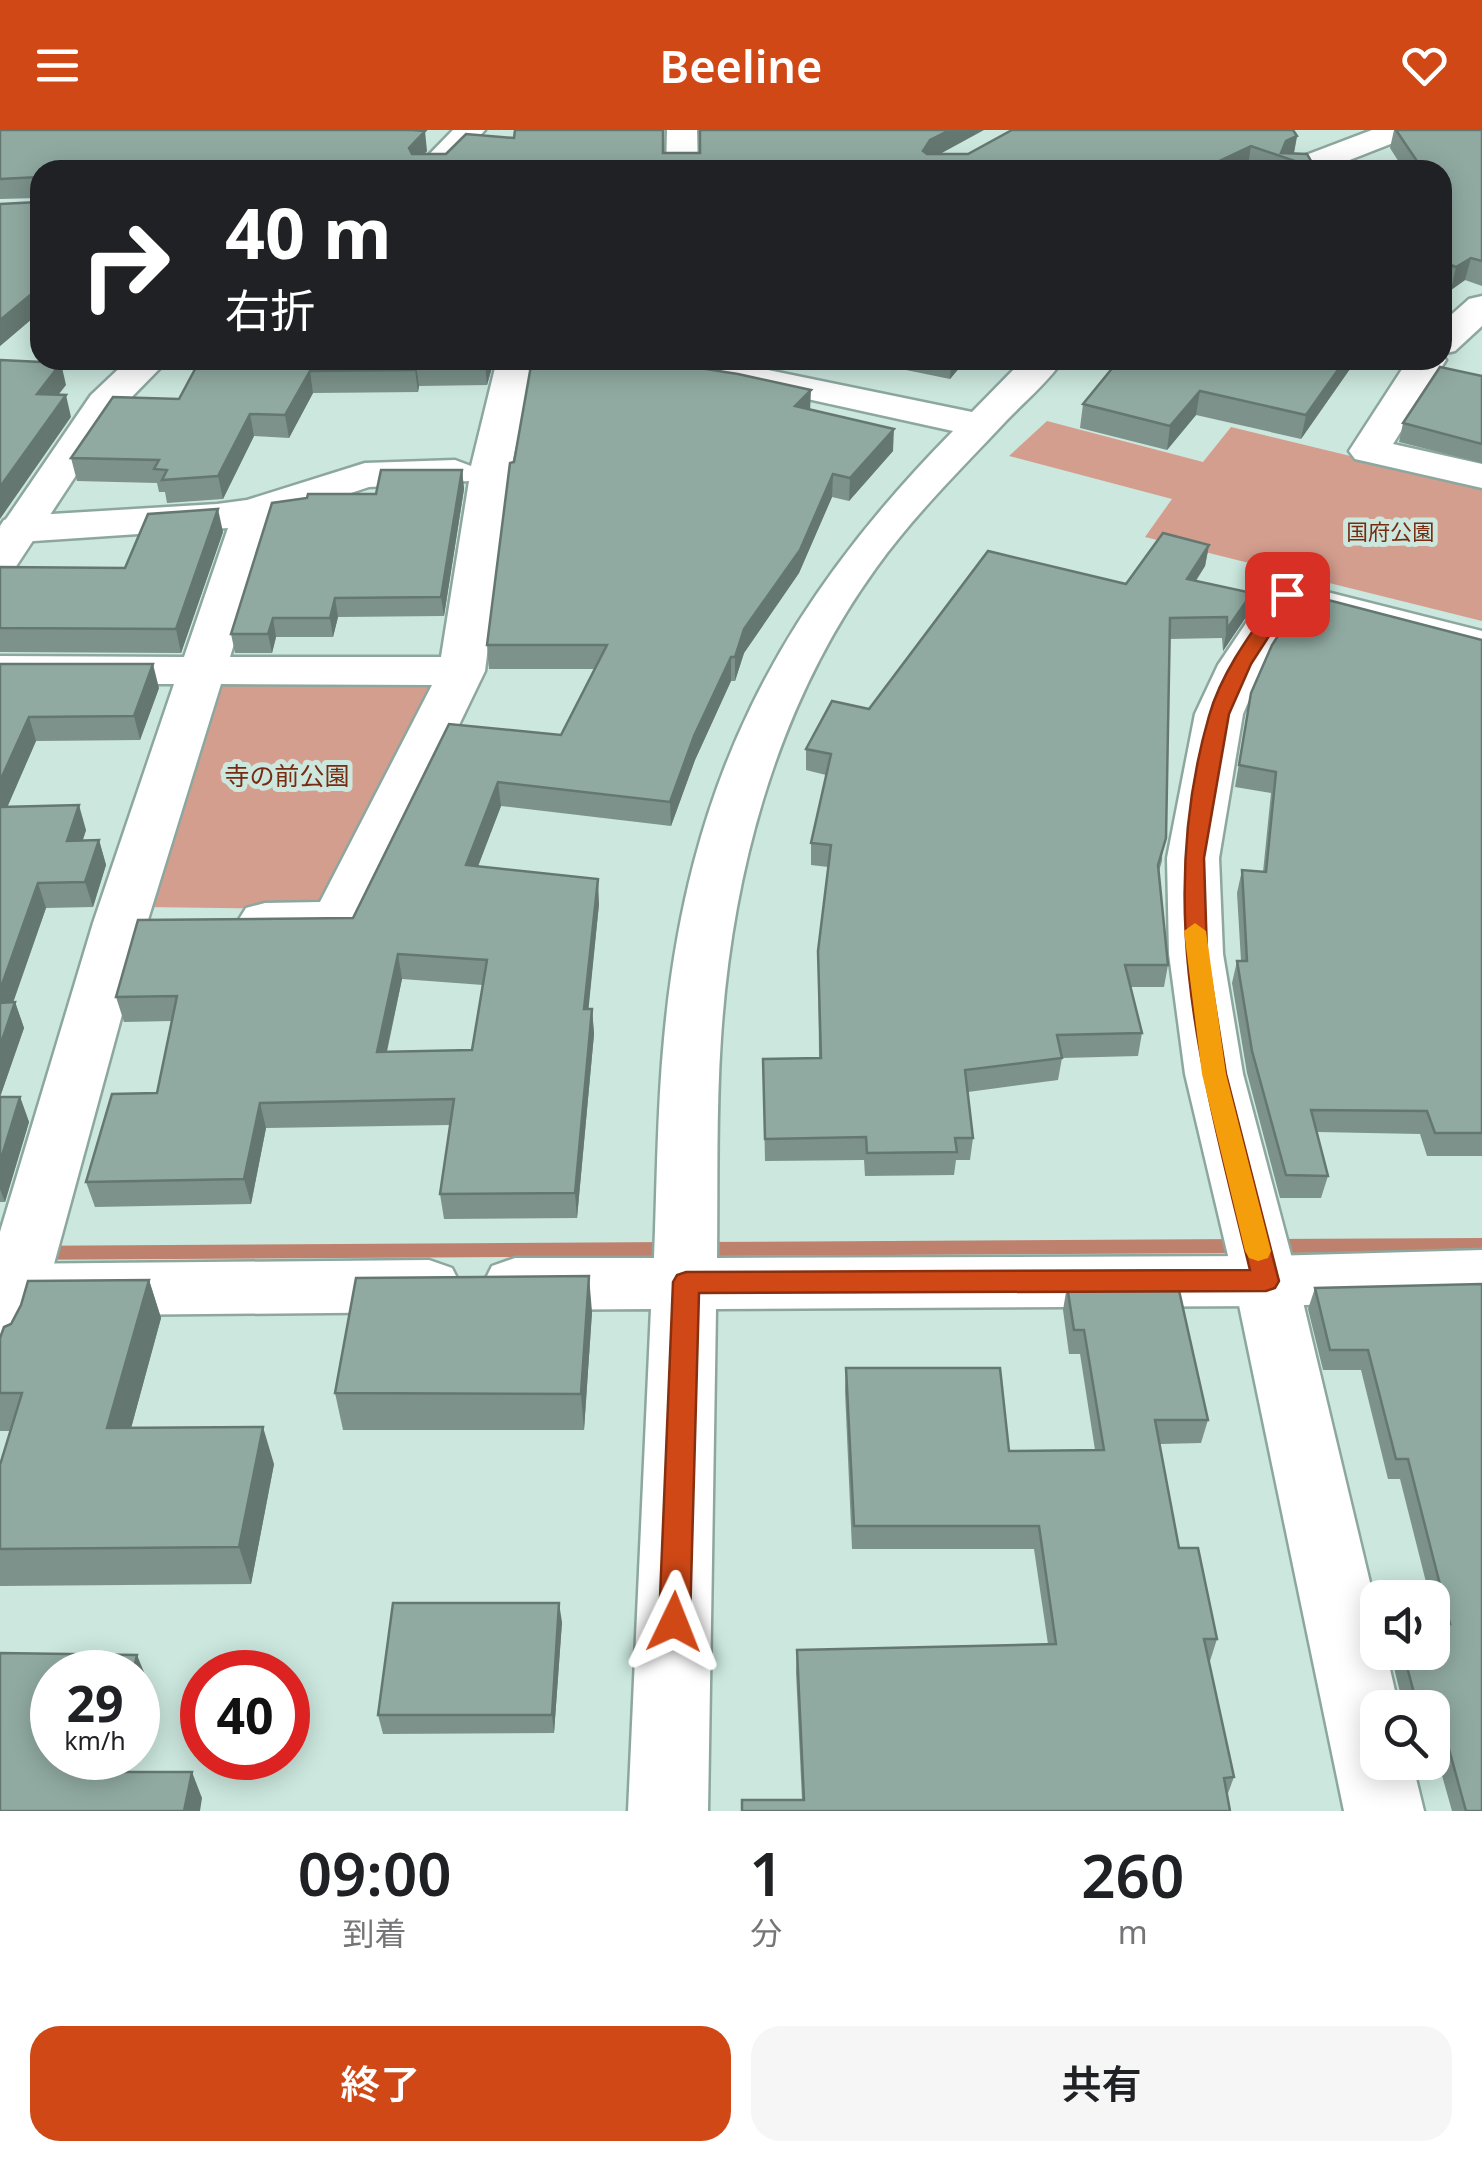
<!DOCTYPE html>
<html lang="ja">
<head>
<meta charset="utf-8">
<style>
  body { margin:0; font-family:"Noto Sans","Noto Sans JP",sans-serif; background:#f6f6f6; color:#202124; height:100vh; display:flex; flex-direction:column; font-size:38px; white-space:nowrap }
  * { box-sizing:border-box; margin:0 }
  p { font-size:32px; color:#757577 }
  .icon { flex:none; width:55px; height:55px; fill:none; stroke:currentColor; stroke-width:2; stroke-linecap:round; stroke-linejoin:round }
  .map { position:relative; height:1681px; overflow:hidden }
  .sheet { display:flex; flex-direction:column; background:#fff; flex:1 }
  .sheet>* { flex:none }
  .top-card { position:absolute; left:30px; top:30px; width:1422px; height:210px; border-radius:30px; box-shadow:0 5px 25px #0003; background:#202124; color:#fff; overflow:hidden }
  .buttons { position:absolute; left:1360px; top:1450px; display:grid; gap:20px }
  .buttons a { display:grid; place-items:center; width:90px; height:90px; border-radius:20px; background:#fff; box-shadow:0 5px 25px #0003; font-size:50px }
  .speed { position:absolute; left:30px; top:1520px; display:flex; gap:20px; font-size:50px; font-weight:700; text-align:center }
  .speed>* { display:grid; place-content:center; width:130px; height:130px; border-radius:50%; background:#fff; box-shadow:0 5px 25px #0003; line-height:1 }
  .speed small { font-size:25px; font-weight:400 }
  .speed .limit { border:15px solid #d22; background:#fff; color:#111 }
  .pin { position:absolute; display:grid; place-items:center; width:85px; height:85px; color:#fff; margin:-42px; border-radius:20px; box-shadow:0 5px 15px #0006 }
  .me { position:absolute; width:110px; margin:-55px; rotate:2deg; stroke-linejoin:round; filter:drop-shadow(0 0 8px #0008) }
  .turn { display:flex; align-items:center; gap:35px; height:210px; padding:0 30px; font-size:45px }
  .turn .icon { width:130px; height:130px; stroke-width:2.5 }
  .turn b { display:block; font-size:70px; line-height:85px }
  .eta { display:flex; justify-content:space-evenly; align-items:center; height:170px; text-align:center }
  .eta b { font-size:60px; font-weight:600; line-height:70px }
  .cta { display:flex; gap:20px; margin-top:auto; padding:20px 30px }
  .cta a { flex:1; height:115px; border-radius:30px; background:#cf4816; color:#fff; font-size:40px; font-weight:600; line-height:115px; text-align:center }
  .cta a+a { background:#f6f6f6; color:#202124 }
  header { display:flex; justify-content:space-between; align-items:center; height:130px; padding:0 30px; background:#cf4816; color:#fff; font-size:45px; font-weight:600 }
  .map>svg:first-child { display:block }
</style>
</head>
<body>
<header><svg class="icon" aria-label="menu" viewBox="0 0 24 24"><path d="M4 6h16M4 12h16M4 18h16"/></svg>Beeline<svg class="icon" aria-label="heart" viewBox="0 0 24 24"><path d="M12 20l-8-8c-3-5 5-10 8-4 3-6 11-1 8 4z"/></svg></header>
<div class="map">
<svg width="1482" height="1681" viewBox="0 0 1482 1681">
  <rect width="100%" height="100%" fill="#cbe7de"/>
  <g fill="#d49e8e">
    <path d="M 1047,291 L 1203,332 L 1231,297 L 1482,358 L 1482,491 L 1145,407 L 1172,369 L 1009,326 Z"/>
    <path d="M 217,548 L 439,549 L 337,764 L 301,779 L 146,777 Z"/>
  </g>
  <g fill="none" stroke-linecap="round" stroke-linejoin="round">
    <g fill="#be816d" fill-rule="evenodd">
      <path d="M 1482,1108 L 1482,1122 L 1269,1123 L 1263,1121 L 1260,1116 L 1263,1111 L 1269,1109 Z"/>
      <path d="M 1246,1109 L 1252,1111 L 1255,1116 L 1252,1121 L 1246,1123 L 699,1126 L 693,1124 L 690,1119 L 693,1114 L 699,1112 Z"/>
      <path d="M 671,1112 L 677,1114 L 680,1119 L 677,1124 L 671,1126 L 0,1130 L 0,1116 Z"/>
    </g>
    <defs>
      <g id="minor">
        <path d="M 667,0 L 697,0 L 698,40 L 666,40 Z"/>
        <path d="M 1482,166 L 1482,196 L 1455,221 L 1442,224 L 1442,193 L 1469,169 Z"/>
        <path d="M 1442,226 L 1446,230 L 1393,314 L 1482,334 L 1482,358 L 1355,329 L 1349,321 L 1408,230 L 1442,230 Z"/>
        <path d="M 497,230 L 535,230 L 510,343 L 485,541 L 365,790 L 357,803 C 323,812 280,813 246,804 L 238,791 L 246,778 L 265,773 L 320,772 L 432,555 L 221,554 L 147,793 L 33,1211 L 23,1230 L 0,1238 L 0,1102 L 93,793 L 174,554 L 0,554 L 0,526 L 184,527 L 228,398 L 19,412 L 4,408 L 0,396 L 4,390 L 19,386 L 217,374 L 247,370 L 365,333 L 455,330 L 471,336 ZM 469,351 L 441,527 L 230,527 L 272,389 L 369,357 Z"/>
        <path d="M 1287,452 L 1482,501 L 1482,529 L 1299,481 L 1264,535 L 1243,584 L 1219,728 L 1223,824 L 1243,944 L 1298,1151 L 1378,1486 L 1378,1522 L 1386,1522 L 1399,1578 L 1378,1578 L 1378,1632 L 1412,1632 L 1424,1681 L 1344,1681 L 1234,1151 L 1185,944 L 1169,824 L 1167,728 L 1195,584 L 1218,535 L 1271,456 Z"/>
      </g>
      <g id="tertiary">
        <path d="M 1372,0 L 1415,0 L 1411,6 L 1324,40 L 1280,40 L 1285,33 Z"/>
        <path d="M 628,230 L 719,230 L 972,282 L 1023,230 L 1063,230 C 1047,253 1025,271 1006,291 C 962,338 914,385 876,438 C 777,575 732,741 721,908 C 716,980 718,1055 717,1128 L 1266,1126 L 1482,1120 L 1482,1170 L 1266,1176 L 716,1179 L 708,1681 L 628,1681 L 651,1179 L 515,1180 L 492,1172 L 483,1154 L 492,1136 L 515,1128 L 654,1128 C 657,1055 657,981 664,909 C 687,655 776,481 953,301 L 762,259 L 647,241 L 634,238 Z"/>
        <path d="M 429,1130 L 452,1138 L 461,1156 L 452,1174 L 429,1182 L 0,1186 L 0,1134 Z"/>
      </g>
      <g id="secondary">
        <path d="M 453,0 L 485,0 L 448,40 L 414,40 Z"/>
        <path d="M 128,230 L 168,230 L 119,280 L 15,438 L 0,442 L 0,398 L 91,265 Z"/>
      </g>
    </defs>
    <use href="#minor" stroke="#8da79f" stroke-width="5"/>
    <use href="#tertiary" stroke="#8da79f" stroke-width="5"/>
    <use href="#secondary" stroke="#8da79f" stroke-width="5"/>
    <use href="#minor" fill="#fff" fill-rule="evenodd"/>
    <use href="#tertiary" fill="#fff" fill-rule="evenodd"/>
    <use href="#secondary" fill="#fff" fill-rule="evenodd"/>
  </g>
  <g fill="#7c928b" fill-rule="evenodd">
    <path d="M 0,0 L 427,21 L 424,24 L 446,24 L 514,8 L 515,0 L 664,0 L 664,23 L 968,24 L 1297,6 L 1294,24 L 1315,38 L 1314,40 L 1261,40 L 1248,35 L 1238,40 L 40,40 L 40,182 L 0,216 L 0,74 L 38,72 L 38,68 L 0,69 Z"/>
    <path d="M 1394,0 L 1482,0 L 1482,156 L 1465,150 L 1451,160 L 1442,157 L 1442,40 L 1404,40 L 1390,18 Z"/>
    <path d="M 200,230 L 494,230 L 487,255 L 419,256 L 418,262 L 313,263 L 289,308 L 254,306 L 223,369 L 167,373 L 165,362 L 159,362 L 157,353 L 77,351 L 71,328 L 179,269 Z"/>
    <path d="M 907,230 L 966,230 L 950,249 L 906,240 Z"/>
    <path d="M 1119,230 L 1353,230 L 1352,236 L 1301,309 L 1196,285 L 1167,320 L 1080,298 L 1083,274 Z"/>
    <path d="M 1482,246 L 1482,333 L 1399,312 L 1403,293 Z"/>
    <path d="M 810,280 L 893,321 L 849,371 L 832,367 L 799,443 L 744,523 L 735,551 L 731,551 L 695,630 L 671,696 L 501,676 L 478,736 L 599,774 L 588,879 L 592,879 L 594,904 L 577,1088 L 444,1089 L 440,1064 L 450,995 L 266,998 L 251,1074 L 95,1077 L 86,1052 L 157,963 L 172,891 L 124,892 L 116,867 L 353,788 L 449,594 L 561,605 L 595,539 L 489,539 L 487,515 L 514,332 ZM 402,849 L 483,855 L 472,920 L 387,922 Z"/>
    <path d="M 462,340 L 464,359 L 444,486 L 338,487 L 333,507 L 276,507 L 272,523 L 235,523 L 231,504 L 376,364 Z"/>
    <path d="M 223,402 L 181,523 L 0,522 L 0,437 L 125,438 Z"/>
    <path d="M 1209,415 L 1205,436 L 1196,451 L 1248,484 L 1223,521 L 1222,508 L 1169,509 L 1162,731 L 1159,741 L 1168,835 L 1164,857 L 1131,857 L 1142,903 L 1138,926 L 1062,928 L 1058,950 L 968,962 L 973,1008 L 970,1030 L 956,1030 L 954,1045 L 865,1046 L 864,1030 L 765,1031 L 763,929 L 819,928 L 818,821 L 828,737 L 811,735 L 811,713 L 826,645 L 806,640 L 806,619 L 869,579 Z"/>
    <path d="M 1482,510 L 1482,1026 L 1427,1026 L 1420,1004 L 1317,1002 L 1328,1046 L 1321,1068 L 1280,1068 L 1247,943 L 1232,853 L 1237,831 L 1241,831 L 1237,763 L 1242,740 L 1263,742 L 1271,663 L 1235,657 L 1251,563 Z"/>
    <path d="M 0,534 L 159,558 L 140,610 L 36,611 L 7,677 L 86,700 L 83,710 L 99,710 L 106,735 L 93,777 L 46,778 L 13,873 L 15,872 L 24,898 L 0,967 Z"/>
    <path d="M 0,967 L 20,967 L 29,992 L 5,1072 L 0,1072 Z"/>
    <path d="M 149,1150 L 161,1188 L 131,1298 L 274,1334 L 251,1454 L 0,1456 L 0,1335 L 10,1301 L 0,1301 L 0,1208 Z"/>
    <path d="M 1482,1154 L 1482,1681 L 1452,1681 L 1432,1610 L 1432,1578 L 1404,1578 L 1390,1522 L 1432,1522 L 1436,1493 L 1432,1478 L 1432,1468 L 1430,1468 L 1400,1349 L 1388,1349 L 1361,1240 L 1323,1240 L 1308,1179 L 1315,1158 Z"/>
    <path d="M 1067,1156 L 1208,1290 L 1201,1313 L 1160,1314 L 1179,1418 L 1217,1509 L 1210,1531 L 1208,1531 L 1234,1647 L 1227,1666 L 802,1670 L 796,1542 L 797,1520 L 1048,1514 L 1034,1419 L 852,1419 L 845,1261 L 846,1238 L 1009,1321 L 1095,1320 L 1080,1224 L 1069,1224 L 1063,1180 Z"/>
    <path d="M 592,1182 L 584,1300 L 343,1300 L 335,1263 Z"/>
    <path d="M 562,1492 L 554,1603 L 383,1604 L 378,1585 Z"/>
  </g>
  <g fill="#657771">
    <path d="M 950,0 L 984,0 L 929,30 L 923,21 L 930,10 Z"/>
    <path d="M 425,1 L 427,21 L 411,37 L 409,18 Z"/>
    <path d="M 1297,6 L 1293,26 L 1281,26 L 1286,11 Z"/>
    <path d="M 1251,16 L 1248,35 L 1238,40 L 1205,40 L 1205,38 Z"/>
    <path d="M 1471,128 L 1465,150 L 1451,160 L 1456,137 Z"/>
    <path d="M 1448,134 L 1442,155 L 1442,138 Z"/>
    <path d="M 40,157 L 40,182 L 0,216 L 0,190 Z"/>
    <path d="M 486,230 L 494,230 L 487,255 L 485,233 Z"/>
    <path d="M 951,230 L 966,230 L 950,249 Z"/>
    <path d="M 1345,230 L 1353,230 L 1352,236 L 1301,309 L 1306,285 Z"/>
    <path d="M 61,233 L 66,255 L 42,286 L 37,264 Z"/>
    <path d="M 416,234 L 419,256 L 418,262 L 415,240 Z"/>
    <path d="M 310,241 L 313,263 L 289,308 L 285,285 Z"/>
    <path d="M 811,260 L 810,282 L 795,276 Z"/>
    <path d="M 1200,261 L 1196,285 L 1167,320 L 1170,296 Z"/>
    <path d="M 66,265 L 71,287 L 0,389 L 0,357 Z"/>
    <path d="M 250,284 L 254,306 L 223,369 L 218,346 Z"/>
    <path d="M 894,299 L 893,321 L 849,371 L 850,348 Z"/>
    <path d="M 462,340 L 464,359 L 444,486 L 441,467 Z"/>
    <path d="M 833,344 L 832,367 L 799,443 L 744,523 L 735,551 L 735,527 L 744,499 Z"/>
    <path d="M 218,379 L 223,402 L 181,523 L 176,499 Z"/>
    <path d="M 1209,415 L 1205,436 L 1183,470 L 1187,449 Z"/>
    <path d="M 1252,463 L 1248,484 L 1223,521 L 1227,499 Z"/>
    <path d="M 335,468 L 338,487 L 333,507 L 330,488 Z"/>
    <path d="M 273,488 L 276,507 L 272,523 L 268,504 Z"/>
    <path d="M 731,527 L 731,551 L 695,630 L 671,696 L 670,672 L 694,606 Z"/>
    <path d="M 153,534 L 159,558 L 140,610 L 134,586 Z"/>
    <path d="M 29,587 L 36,611 L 0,694 L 0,651 Z"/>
    <path d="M 498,652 L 501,676 L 469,760 L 466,735 Z"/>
    <path d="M 79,675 L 86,700 L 74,735 L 67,711 Z"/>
    <path d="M 99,710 L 106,735 L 93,777 L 85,752 Z"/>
    <path d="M 598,749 L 599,774 L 586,904 L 584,879 Z"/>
    <path d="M 38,753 L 46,778 L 4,898 L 0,886 L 0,860 Z"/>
    <path d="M 398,824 L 402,849 L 381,947 L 377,922 Z"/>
    <path d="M 15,872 L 24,898 L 0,967 L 0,916 Z"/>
    <path d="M 592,879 L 594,904 L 577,1088 L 575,1063 Z"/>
    <path d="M 20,967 L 29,992 L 5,1072 L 0,1059 L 0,1032 Z"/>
    <path d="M 260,973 L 266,998 L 251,1074 L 244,1049 Z"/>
    <path d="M 589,1146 L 592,1182 L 584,1300 L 581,1264 Z"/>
    <path d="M 149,1150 L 161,1188 L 121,1335 L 107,1298 Z"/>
    <path d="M 263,1297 L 274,1334 L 251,1454 L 239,1417 Z"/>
    <path d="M 559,1473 L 562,1492 L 554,1603 L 552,1585 Z"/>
    <path d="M 137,1525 L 148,1552 L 138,1596 L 138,1542 L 133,1542 Z"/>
    <path d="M 112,1628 L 130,1628 L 120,1668 L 108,1642 Z"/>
    <path d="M 192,1642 L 202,1668 L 200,1681 L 184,1681 Z"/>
  </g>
  <g fill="#90aaa2" stroke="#657771" stroke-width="2.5" fill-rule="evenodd">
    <path d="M 0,0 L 412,0 L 425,1 L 409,18 L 412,24 L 446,24 L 466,4 L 514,8 L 515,0 L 663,0 L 663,23 L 700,23 L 700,0 L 950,0 L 930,10 L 923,21 L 927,24 L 968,24 L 1012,0 L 1293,0 L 1297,6 L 1286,11 L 1281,23 L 1307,24 L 1315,38 L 1251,16 L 1205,38 L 1198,36 L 1192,40 L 40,40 L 40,157 L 0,190 L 0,74 L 38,72 L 38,47 L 0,49 Z"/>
    <path d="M 1396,0 L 1482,0 L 1482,131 L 1471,128 L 1456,137 L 1448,134 L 1442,138 L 1442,40 L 1423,40 Z"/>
    <path d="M 0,230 L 61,233 L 37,264 L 66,265 L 0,357 Z"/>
    <path d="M 200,230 L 486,230 L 485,233 L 416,234 L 415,240 L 310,241 L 285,285 L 250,284 L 218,346 L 162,350 L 167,340 L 154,339 L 159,330 L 71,328 L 113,267 L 179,269 Z"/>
    <path d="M 532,230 L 648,230 L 738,244 L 811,260 L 795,276 L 894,299 L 850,348 L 833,344 L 800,420 L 744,499 L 735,527 L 731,527 L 694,606 L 670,672 L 498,652 L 466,735 L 598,749 L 584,879 L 592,879 L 575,1063 L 440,1064 L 454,969 L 260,973 L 244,1049 L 86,1052 L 112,964 L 157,963 L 177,866 L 116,867 L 138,790 L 353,788 L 449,594 L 561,605 L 607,515 L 487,515 L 510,333 L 514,332 ZM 398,824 L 487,830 L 472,920 L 377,922 Z"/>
    <path d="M 1119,230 L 1345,230 L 1306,285 L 1200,261 L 1170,296 L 1083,274 Z"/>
    <path d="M 1440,237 L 1482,246 L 1482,314 L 1403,293 Z"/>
    <path d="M 381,340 L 462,340 L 441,467 L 335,468 L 330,488 L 273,488 L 268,504 L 231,504 L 272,373 L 307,368 L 308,364 L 376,364 Z"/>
    <path d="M 218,379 L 176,499 L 0,498 L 0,437 L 125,438 L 148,384 Z"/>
    <path d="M 1163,403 L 1209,415 L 1187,449 L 1252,463 L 1227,499 L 1227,487 L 1170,488 L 1166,708 L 1158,735 L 1168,835 L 1125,835 L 1142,903 L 1057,905 L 1062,928 L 965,940 L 973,1008 L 955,1008 L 957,1022 L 867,1023 L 866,1007 L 765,1009 L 763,929 L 821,928 L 818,821 L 831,715 L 811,713 L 831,624 L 806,619 L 832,571 L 869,579 L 988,421 L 1126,454 Z"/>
    <path d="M 1305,464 L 1482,510 L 1482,1003 L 1435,1003 L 1427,981 L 1311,980 L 1328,1046 L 1286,1045 L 1252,921 L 1237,831 L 1247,831 L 1242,740 L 1266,742 L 1276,642 L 1239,635 L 1251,563 L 1272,515 Z"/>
    <path d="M 0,534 L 153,534 L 134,586 L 29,587 L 0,651 Z"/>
    <path d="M 79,675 L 67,711 L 99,710 L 85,752 L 38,753 L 0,860 L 0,677 Z"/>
    <path d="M 15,872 L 0,916 L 0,873 Z"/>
    <path d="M 0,967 L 20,967 L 0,1032 Z"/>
    <path d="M 589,1146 L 581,1264 L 335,1263 L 356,1148 Z"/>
    <path d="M 149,1150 L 107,1298 L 263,1297 L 239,1417 L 0,1419 L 0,1335 L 22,1263 L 0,1263 L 0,1208 L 4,1197 L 11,1194 L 21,1175 L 28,1151 Z"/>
    <path d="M 1482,1154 L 1482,1681 L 1466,1681 L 1439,1583 L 1432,1583 L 1432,1578 L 1418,1578 L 1403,1522 L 1432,1522 L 1432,1493 L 1450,1494 L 1408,1329 L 1396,1329 L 1368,1220 L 1330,1220 L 1315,1158 Z"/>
    <path d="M 1067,1156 L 1178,1156 L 1208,1290 L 1155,1290 L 1179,1418 L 1198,1418 L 1217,1509 L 1204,1509 L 1234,1647 L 1224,1648 L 1230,1681 L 742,1681 L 742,1670 L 804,1670 L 797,1520 L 1056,1514 L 1039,1396 L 854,1396 L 846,1238 L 1000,1238 L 1009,1321 L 1104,1320 L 1084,1200 L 1074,1200 Z"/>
    <path d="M 393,1473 L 559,1473 L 552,1585 L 378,1585 Z"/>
    <path d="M 0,1523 L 137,1525 L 133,1542 L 52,1542 L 52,1628 L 112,1628 L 108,1642 L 192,1642 L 184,1681 L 0,1681 Z"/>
  </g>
  <path fill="#cf4816" stroke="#872f0e" stroke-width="2.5" d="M 1287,459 L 1296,464 L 1251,534 L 1229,584 L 1204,728 L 1207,824 L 1226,944 L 1279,1151 L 1275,1158 L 1266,1161 L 699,1163 L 690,1492 L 685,1502 L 674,1506 L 663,1502 L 659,1492 L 673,1152 L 677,1145 L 686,1142 L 1250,1140 C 1204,951 1153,780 1209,586 C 1222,540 1254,499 1281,461 Z"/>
  <path fill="#f59e0b" d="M 1195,793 L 1206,801 L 1226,944 L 1271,1121 L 1268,1128 L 1258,1131 L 1249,1128 L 1245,1121 L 1202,944 L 1184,801 Z"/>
  <g text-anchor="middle" stroke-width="10" stroke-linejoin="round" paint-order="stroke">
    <g font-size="22" fill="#772c12" stroke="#cbe7de">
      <text x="1390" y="410">国府公園</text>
    </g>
    <g font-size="25" fill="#772c12" stroke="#cbe7de">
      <text x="287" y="655">寺の前公園</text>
    </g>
  </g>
</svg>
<div class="buttons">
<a><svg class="icon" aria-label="sound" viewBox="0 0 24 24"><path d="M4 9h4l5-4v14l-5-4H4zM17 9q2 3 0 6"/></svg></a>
<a><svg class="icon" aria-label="search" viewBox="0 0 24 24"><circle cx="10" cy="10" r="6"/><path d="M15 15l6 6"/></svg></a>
</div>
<div class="speed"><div>29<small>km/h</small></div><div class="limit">40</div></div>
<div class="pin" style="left:1287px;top:464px;background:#d93025"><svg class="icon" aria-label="arrive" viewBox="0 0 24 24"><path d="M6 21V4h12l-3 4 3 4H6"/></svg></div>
<svg class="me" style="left:674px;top:1492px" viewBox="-20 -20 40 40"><path d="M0-17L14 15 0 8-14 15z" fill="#cf4816" stroke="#fff" stroke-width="4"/></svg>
<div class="top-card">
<div class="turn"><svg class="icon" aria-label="right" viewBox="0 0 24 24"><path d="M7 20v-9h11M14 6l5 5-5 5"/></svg><div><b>40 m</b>右折</div></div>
</div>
</div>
<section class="sheet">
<div class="eta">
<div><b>09:00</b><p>到着</p></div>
<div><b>1</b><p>分</p></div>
<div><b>260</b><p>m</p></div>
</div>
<div class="cta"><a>終了</a><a>共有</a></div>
</section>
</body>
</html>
